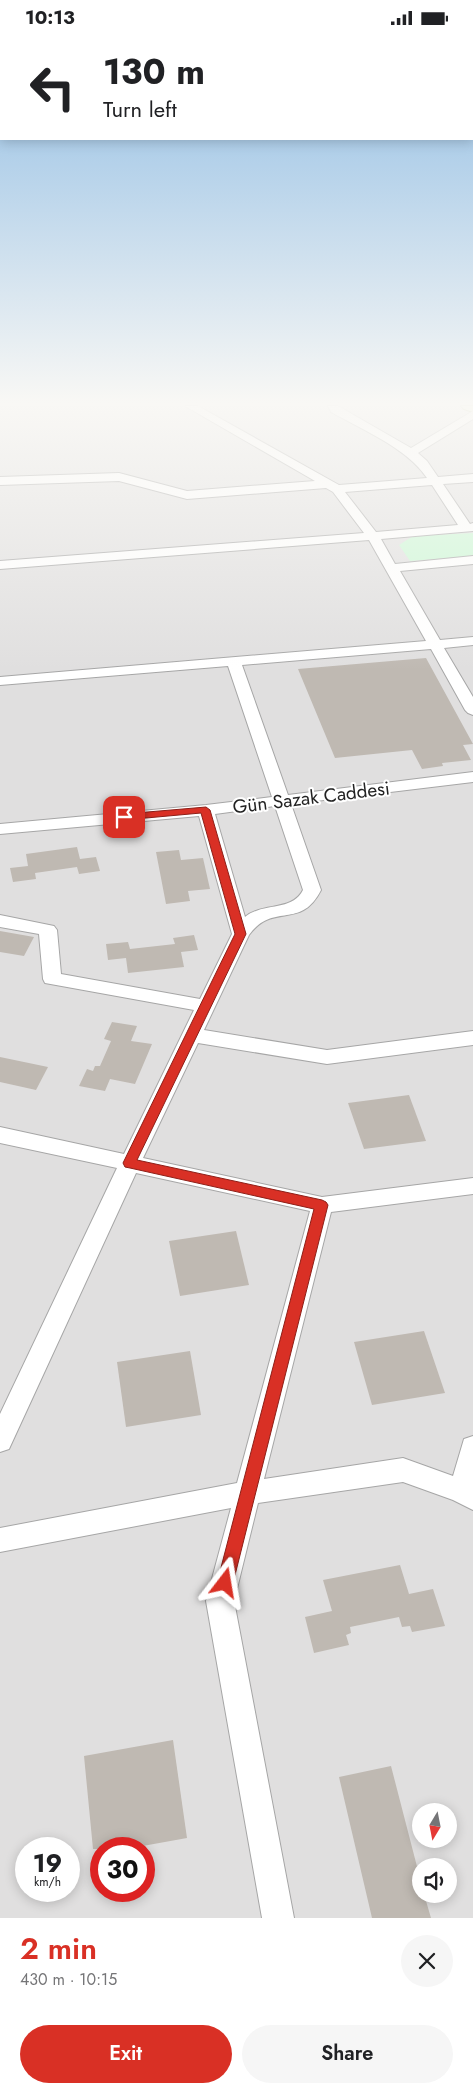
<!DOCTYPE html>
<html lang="en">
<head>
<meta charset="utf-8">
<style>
  body { margin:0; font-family:Jost,sans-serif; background:#f6f6f6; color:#202124; height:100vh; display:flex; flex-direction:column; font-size:19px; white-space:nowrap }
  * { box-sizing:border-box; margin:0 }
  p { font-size:16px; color:#757577 }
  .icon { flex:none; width:28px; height:28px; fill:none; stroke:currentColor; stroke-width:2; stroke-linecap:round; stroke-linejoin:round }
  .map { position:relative; height:1883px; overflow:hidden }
  .panel { display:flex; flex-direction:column; background:#fff; flex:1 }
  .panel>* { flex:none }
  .hud { position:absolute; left:0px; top:0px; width:474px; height:105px; box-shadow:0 2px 12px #0003; background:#fff; color:#202124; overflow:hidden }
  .needle { width:32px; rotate:190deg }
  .buttons { position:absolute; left:412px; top:1768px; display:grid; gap:10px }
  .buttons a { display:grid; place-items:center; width:45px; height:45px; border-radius:50%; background:#fff; box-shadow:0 2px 12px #0003; font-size:25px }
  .speed { position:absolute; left:15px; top:1802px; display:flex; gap:10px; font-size:25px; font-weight:700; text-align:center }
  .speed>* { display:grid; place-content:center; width:65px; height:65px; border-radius:50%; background:#fff; box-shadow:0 2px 12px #0003; line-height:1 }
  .speed small { font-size:12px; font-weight:400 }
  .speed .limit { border:8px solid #d22; background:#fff; color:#111 }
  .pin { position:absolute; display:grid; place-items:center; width:42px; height:42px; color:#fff; margin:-21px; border-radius:10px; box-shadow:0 2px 8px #0006 }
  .me { position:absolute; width:55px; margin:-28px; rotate:14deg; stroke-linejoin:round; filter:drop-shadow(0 0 4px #0008) }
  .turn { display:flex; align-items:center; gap:18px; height:105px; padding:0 20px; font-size:22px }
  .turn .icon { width:65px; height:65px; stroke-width:2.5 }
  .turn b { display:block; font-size:35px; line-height:42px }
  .round { display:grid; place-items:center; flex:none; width:52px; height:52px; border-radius:26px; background:#f6f6f6 }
  .overview { display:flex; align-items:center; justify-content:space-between; height:85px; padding:0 20px }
  h1 { font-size:30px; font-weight:600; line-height:38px; color:#d93025 }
  .cta { display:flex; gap:10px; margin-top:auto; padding:10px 20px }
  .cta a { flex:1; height:58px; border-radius:30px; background:#d93025; color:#fff; font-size:20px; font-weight:600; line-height:58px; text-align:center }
  .cta a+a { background:#f6f6f6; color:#202124 }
  .status { display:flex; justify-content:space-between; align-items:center; height:35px; padding:0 25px; background:#fff; direction:ltr }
  .status svg { height:14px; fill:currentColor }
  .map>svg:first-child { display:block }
</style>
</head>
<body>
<div class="status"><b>10:13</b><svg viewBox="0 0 49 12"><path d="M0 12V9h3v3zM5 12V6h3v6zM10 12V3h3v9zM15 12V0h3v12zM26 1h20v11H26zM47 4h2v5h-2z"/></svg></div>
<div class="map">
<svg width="473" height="1883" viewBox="0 0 473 1883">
  <rect width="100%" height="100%" fill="#f2f0e9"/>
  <path fill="#e0dfdf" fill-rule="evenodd" d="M 0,371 L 473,371 L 473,1883 L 0,1883 ZM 421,1776 L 449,1776 L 449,1804 L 421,1804 ZM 26,1814 L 69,1814 L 69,1856 L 26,1856 ZM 101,1814 L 144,1814 L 144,1856 L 101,1856 ZM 421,1831 L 449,1831 L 449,1859 L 421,1859 Z"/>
  <path fill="#caf8d4" d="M 473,498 L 473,521 L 410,526 L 399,510 L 413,501 Z"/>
  <g fill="#bfb9b2">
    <path d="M 426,623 L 473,709 L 463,710 L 471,725 L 442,728 L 443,731 L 422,734 L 412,715 L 335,723 L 298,634 Z"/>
    <path d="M 77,812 L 80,824 L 96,822 L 100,836 L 79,839 L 77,832 L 35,838 L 36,844 L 13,847 L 10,833 L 28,831 L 26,819 Z"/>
    <path d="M 179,815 L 181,825 L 203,823 L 210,854 L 188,856 L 190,866 L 166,869 L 156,817 Z"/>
    <path d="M 0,896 L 34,902 L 24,921 L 0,917 Z"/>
    <path d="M 194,900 L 198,915 L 181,917 L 184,932 L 128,938 L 126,923 L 108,925 L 106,909 L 128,907 L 130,914 L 175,909 L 173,903 Z"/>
    <path d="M 112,987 L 137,991 L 131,1006 L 152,1009 L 135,1049 L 110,1044 L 105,1056 L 79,1051 L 87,1034 L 93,1036 L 95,1031 L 100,1031 L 111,1006 L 104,1004 Z"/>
    <path d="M 0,1022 L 48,1032 L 36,1055 L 0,1047 Z"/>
    <path d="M 409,1060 L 426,1106 L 364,1114 L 348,1068 Z"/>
    <path d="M 236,1196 L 249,1250 L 180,1261 L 169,1206 Z"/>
    <path d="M 424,1296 L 445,1358 L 372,1370 L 354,1307 Z"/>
    <path d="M 190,1316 L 201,1380 L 126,1392 L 117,1327 Z"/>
    <path d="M 400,1530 L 409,1559 L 433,1554 L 445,1591 L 412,1597 L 410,1591 L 402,1592 L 399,1582 L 350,1592 L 351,1598 L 346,1600 L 349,1610 L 314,1618 L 305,1582 L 332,1576 L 323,1545 Z"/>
    <path d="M 173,1705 L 187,1803 L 126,1814 L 93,1814 L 84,1721 Z"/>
    <path d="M 391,1731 L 421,1847 L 421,1859 L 424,1859 L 431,1883 L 372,1883 L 339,1742 Z"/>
  </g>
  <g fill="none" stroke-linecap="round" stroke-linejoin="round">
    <defs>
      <path id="minor" d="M 185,371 L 198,371 L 339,450 L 427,443 C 407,413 363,395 331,377 L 328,371 L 338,371 L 411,413 L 473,376 L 473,384 L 418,418 L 427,426 L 438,442 L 473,439 L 473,447 L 443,449 L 470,489 L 473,488 L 473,496 L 381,504 L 395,529 L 473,521 L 473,529 L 400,536 L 440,605 L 473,602 L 473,610 L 444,613 L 473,662 L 473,680 L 468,678 L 465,675 L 431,614 L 242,630 L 288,760 L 473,737 L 473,747 L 291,769 L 321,855 C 300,896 274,866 249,900 L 204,995 L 327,1015 L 473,996 L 473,1010 L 327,1029 L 198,1008 L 143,1123 L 322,1162 L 473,1143 L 473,1159 L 331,1177 L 264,1444 L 403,1423 L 453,1441 L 464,1404 L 473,1401 L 473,1475 L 453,1465 L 403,1447 L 258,1468 L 234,1566 L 294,1883 L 262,1883 L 206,1566 L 231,1473 L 0,1517 L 0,1493 L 237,1448 L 310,1176 L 136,1138 L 9,1414 L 0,1417 L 0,1379 L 117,1133 L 0,1108 L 0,1092 L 124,1119 L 194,975 L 45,948 L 43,944 L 39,899 L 0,892 L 0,880 L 54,891 L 57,895 L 61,939 L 200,964 L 232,899 L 199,781 L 0,799 L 0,789 L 206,770 L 272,762 L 228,631 L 0,650 L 0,642 L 426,606 L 369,505 L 0,534 L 0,526 L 364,498 L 333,457 L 326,453 L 187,464 L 119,446 L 0,450 L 0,442 L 119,438 L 187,456 L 315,446 ZM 432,450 L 458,490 L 376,497 L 345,457 ZM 275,771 L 303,855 C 292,877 263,867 245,882 L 215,779 Z"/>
      <path id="secondary" d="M 461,371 L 473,371 L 473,377 L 464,374 Z"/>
    </defs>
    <use href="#minor" stroke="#a6a6a6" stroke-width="2"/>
    <use href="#secondary" stroke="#5e780a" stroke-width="2"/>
    <use href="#minor" fill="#fff" fill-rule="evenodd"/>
    <use href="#secondary" fill="#eef8c1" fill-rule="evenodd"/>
  </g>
  <linearGradient id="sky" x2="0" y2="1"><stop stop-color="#90bde4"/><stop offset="0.58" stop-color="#f9f8f5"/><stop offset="1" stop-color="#f9f8f5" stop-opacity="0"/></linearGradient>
  <rect width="473" height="635" fill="url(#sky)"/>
  <path fill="#d93025" stroke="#8d1f18" d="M 206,772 L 210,775 L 246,899 L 137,1125 L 322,1165 L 326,1167 L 328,1170 L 233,1548 L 231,1554 L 225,1556 L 219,1554 L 217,1548 L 314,1174 L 130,1133 L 125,1132 L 123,1128 L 235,899 L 201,778 L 124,785 L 118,782 L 124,779 Z"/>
  <g text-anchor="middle" stroke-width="4" stroke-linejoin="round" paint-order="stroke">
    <g font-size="19" fill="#222" stroke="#fff">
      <text transform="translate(311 762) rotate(-7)" y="7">Gün Sazak Caddesi</text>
    </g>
  </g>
</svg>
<div class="buttons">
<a><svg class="needle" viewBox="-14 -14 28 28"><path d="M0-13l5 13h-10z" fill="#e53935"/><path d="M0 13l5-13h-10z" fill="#757577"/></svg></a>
<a><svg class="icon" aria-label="sound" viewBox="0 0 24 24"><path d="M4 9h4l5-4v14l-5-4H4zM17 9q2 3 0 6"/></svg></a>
</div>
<div class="speed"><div>19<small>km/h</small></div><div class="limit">30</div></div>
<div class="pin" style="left:124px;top:782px;background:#d93025"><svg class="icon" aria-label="arrive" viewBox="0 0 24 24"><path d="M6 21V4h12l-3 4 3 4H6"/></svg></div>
<svg class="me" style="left:225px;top:1548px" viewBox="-20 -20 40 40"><path d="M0-17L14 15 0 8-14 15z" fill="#d93025" stroke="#fff" stroke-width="4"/></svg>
<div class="hud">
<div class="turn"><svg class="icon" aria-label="left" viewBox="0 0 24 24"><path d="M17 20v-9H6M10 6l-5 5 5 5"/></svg><div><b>130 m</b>Turn left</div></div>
</div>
</div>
<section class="panel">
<div class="overview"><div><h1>2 min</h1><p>430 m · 10:15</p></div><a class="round"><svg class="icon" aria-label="close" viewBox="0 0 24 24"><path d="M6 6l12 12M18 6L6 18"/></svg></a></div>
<div class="cta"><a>Exit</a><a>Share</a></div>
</section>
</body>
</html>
